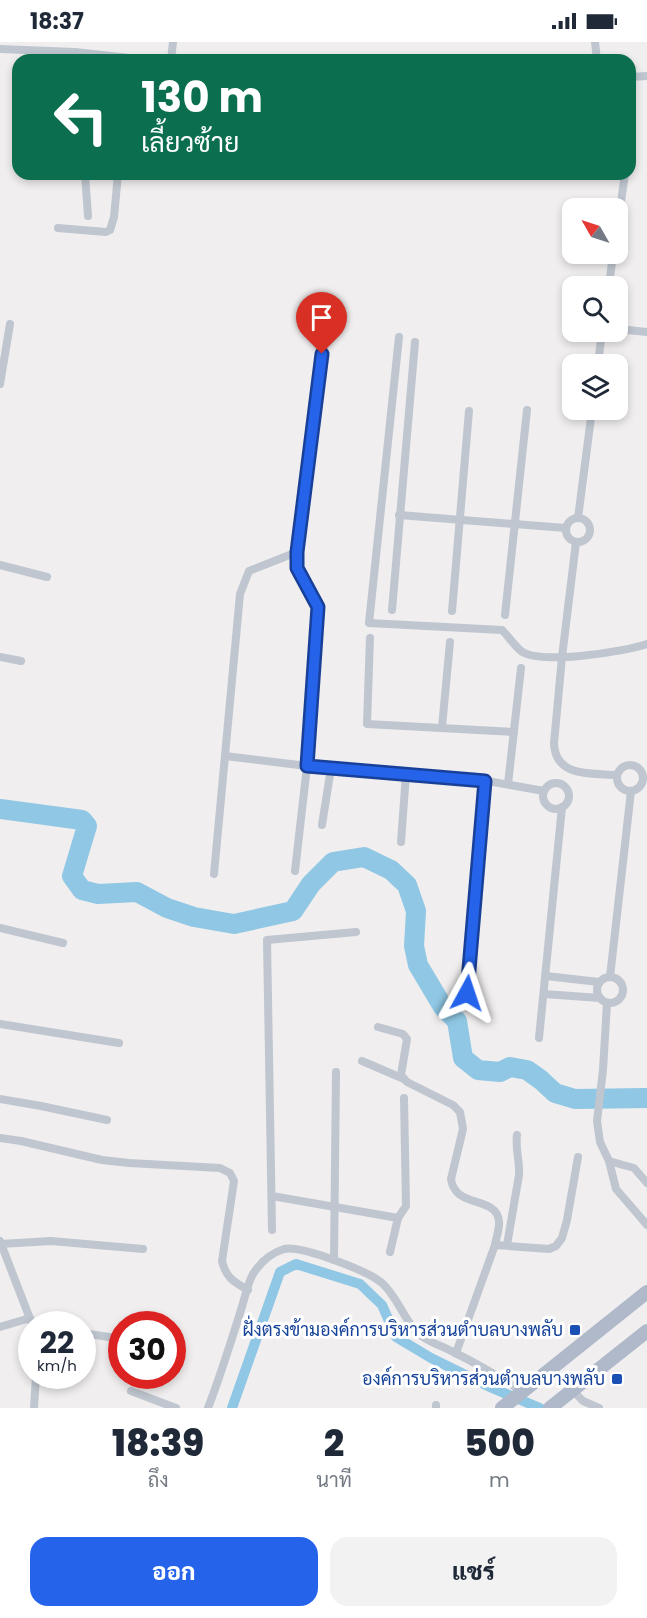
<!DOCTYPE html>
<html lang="th">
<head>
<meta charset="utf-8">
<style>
  body { margin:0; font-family:Poppins,Sarabun,sans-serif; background:#f2f2f3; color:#1f2937; height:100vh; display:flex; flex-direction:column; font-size:22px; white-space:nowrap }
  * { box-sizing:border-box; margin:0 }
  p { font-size:20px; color:#747a83 }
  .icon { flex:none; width:33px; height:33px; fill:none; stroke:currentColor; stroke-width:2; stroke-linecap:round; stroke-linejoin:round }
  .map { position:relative; height:1366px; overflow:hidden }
  .details { display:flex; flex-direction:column; background:#fff; flex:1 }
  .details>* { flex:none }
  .banner { position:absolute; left:12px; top:12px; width:624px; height:126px; border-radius:18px; box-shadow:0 3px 9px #0003; background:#0b6e4f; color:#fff; overflow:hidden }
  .needle { width:39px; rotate:309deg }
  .controls { position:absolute; left:562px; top:156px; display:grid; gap:12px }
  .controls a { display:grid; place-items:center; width:66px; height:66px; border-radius:12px; background:#fff; box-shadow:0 3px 9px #0003; font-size:30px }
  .speed { position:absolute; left:18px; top:1269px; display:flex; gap:12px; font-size:30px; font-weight:700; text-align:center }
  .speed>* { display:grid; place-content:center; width:78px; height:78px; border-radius:50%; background:#fff; box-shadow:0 3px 9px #0003; line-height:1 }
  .speed small { font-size:15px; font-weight:400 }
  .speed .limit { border:9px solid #d22; background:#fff; color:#111 }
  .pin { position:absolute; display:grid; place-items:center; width:51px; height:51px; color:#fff; margin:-62px -26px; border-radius:50% 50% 50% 0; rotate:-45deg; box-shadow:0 0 6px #0007 }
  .pin .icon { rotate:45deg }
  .me { position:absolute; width:66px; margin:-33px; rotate:5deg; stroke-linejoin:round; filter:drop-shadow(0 0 4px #0008) }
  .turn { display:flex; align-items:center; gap:21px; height:126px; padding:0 30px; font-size:27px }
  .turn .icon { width:78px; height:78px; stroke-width:2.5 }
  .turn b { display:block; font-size:42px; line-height:51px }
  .eta { display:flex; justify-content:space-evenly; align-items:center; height:102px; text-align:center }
  .eta b { font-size:36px; font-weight:800; line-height:42px }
  .cta { display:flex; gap:12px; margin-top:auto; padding:12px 30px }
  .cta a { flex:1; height:69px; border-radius:18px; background:#2563eb; color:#fff; font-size:24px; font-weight:800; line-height:69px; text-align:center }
  .cta a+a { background:#f2f2f3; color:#1f2937 }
  .status { display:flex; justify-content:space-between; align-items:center; height:42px; padding:0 30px; background:#fff; direction:ltr }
  .status svg { height:16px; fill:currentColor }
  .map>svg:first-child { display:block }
</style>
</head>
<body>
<div class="status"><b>18:37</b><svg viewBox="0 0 49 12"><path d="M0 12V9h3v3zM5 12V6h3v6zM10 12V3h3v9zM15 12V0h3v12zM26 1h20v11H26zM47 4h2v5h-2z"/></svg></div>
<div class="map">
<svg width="647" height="1366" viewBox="0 0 647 1366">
  <rect width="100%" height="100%" fill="#f0eeee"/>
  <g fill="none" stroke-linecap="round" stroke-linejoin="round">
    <path stroke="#8fc7e4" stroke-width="10" d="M 232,1366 L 280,1230 L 296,1222 L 360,1242 L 382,1263 L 396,1295 L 431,1316 L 492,1346 L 540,1366"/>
    <path stroke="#8fc7e4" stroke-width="20" d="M 0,767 L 82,778 L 87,784 L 72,834 L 82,848 L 98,852 L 137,850 L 167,866 L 194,875 L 234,882 L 293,869 L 311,842 L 333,820 L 364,815 L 391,828 L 407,843 L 416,869 L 414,904 L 418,923 L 443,965 L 457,979 L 463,1016 L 478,1028 L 500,1030 L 510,1025 L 527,1028 L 541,1038 L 555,1051 L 575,1057 L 647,1056"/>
    <g stroke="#bfc6cf" stroke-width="8">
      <path d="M 595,0 L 597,18"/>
      <path d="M 0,7 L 75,10 L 147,18"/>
      <path d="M 171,18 L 173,0"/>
      <path d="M 630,35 L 647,34"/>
      <path d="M 85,132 L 88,174"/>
      <path d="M 618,180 L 625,132"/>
      <path d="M 58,186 L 106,190 L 110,188 L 114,175 L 118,132"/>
      <path d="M 609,244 L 613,212"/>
      <path d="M 618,287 L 647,290"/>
      <path d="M 399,295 L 369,581 L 502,588 C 508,594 514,603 521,609 C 540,623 624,610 647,602"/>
      <path d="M 598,322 L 602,290"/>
      <path d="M 0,342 L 10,282"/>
      <path d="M 399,473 L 566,486"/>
      <circle cx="578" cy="488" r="12"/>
      <path d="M 578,476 L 592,368"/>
      <path d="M 576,500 L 562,615 L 554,701 C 555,736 592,731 617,733"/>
      <path d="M 0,523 L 47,535"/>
      <path d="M 392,568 L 415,300"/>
      <path d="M 452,569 L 469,369"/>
      <path d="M 505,573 L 527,368"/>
      <path d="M 370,596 L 367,682 L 514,690"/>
      <path d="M 0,615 L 21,619"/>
      <path d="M 442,685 L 450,600"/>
      <path d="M 225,714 L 307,724 L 493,740 L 544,749"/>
      <circle cx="630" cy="736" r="13"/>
      <circle cx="556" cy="754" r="13"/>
      <path d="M 508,742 L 521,626"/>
      <path d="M 322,783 L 331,726"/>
      <path d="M 401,800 L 406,732"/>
      <path d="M 295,829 L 307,724 L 318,565 L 297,526 L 297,510 L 323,312"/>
      <path d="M 214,832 L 240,552 L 249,529 L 297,510"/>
      <path d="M 0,886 L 63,901"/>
      <path d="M 546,934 L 599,940"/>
      <path d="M 610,935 L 631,749"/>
      <circle cx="610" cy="948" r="13"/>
      <path d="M 467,951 L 485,739"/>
      <path d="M 544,952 L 600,956"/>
      <path d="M 607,961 L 603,1028 L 597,1079 L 600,1100 L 609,1119"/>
      <path d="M 0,982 L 119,1001"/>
      <path d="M 378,985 L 403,992 L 407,997 L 401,1033 L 407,1040 L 453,1063 L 460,1070 L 463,1087 L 451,1137 C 455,1167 496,1153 499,1179 C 500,1186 496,1196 495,1203"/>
      <path d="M 539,996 L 562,765"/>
      <path d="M 362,1019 L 404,1037"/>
      <path d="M 0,1057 L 41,1064 L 107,1078"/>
      <path d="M 0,1096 L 21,1099 L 102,1118 L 129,1121 L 220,1126 L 230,1131 L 234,1139 L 222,1219 C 226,1236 234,1240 248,1248"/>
      <path d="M 647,1141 L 634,1126 L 609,1119 L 616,1147 L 647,1183"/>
      <path d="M 272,1154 L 398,1176"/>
      <path d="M 272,1188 L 267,898 L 356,890"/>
      <path d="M 0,1199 L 32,1282"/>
      <path d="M 0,1202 L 51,1199 L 143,1207"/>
      <path d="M 507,1203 L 519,1133 C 520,1119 515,1107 517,1093"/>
      <path d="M 390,1210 L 398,1176 L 406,1164 L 404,1056"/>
      <path d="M 334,1218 L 336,1030"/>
      <path d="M 0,1285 L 30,1276"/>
      <path d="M 82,1291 L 116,1296"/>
      <path d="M 456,1311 L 495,1203 L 549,1207 L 556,1204 L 562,1196 L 567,1178 L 578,1115"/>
      <path d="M 131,1349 L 176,1366"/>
      <path d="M 573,1349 L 583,1359 L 599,1366"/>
      <path d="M 34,1366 L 36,1334"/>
      <path d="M 208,1366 C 220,1335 230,1303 240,1271 C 244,1260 247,1242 253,1232 C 260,1221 271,1211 284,1207 C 301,1203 368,1229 382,1241 C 399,1256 404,1281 423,1295 C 433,1302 445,1305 455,1311 C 479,1322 500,1336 522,1349"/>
      <path d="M 436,1366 L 436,1363"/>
    </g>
    <g stroke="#afb9ca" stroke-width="14">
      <path d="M 502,1366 L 647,1250"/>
      <path d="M 550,1366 L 647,1289"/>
    </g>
  </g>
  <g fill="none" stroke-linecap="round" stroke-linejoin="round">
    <defs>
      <path id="route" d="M 322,312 L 297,510 L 297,526 L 318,565 L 307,724 L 485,739 L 467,951"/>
    </defs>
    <use href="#route" stroke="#184099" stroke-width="15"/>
    <use href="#route" stroke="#2563eb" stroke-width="10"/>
  </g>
  <g fill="#1a4fb4" stroke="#fff" stroke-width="2">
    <rect x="569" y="1282" width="12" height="12" rx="3"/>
    <rect x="611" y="1331" width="12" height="12" rx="3"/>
  </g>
  <g text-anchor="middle" stroke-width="6" stroke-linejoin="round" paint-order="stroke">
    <g font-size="18" fill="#164399" stroke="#fff" text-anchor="end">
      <text x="563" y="1294">ฝั่งตรงข้ามองค์การบริหารส่วนตำบลบางพลับ</text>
      <text x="605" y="1343">องค์การบริหารส่วนตำบลบางพลับ</text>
    </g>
  </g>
</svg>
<div class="controls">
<a><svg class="needle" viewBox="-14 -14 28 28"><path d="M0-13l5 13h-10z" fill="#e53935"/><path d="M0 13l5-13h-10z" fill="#747a83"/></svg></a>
<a><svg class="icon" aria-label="search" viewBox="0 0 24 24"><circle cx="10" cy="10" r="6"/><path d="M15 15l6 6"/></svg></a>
<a><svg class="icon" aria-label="layers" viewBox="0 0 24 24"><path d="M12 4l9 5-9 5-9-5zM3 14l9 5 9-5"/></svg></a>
</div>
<div class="speed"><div>22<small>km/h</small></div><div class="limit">30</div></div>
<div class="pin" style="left:322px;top:312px;background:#d93025"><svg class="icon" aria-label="arrive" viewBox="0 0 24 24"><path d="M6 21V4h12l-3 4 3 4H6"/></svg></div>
<svg class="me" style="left:467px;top:951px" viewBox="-20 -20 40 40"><path d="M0-17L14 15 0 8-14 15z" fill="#2563eb" stroke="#fff" stroke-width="4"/></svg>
<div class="banner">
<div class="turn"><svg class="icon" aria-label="left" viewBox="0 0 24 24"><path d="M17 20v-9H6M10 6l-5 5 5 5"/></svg><div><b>130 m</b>เลี้ยวซ้าย</div></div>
</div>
</div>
<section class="details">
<div class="eta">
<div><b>18:39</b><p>ถึง</p></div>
<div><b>2</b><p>นาที</p></div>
<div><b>500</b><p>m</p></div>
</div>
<div class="cta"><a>ออก</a><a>แชร์</a></div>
</section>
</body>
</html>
